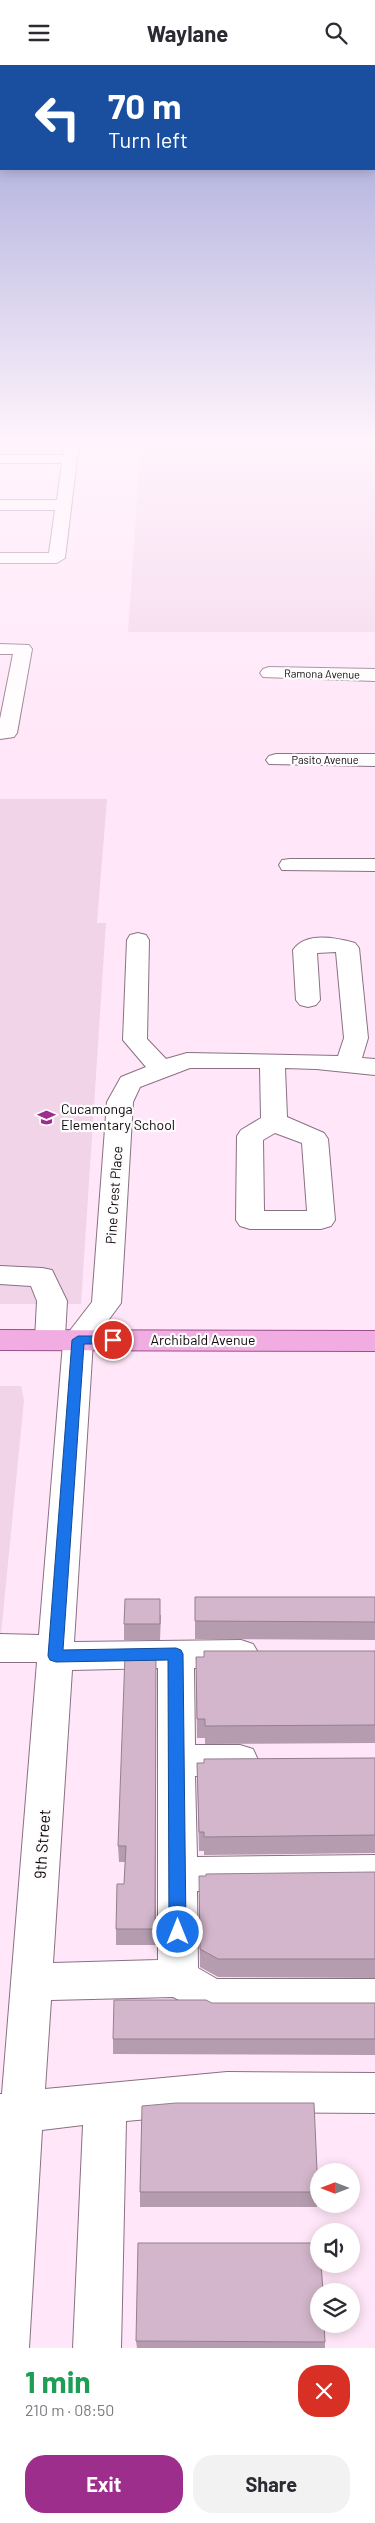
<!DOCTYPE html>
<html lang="en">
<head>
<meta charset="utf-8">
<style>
  body { margin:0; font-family:Barlow,sans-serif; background:#f2f2f3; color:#2b2b33; height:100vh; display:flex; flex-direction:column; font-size:19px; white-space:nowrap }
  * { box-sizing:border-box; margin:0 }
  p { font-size:16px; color:#7c7c81 }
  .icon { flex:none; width:28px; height:28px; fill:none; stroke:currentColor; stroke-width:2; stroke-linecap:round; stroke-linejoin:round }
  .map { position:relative; height:2283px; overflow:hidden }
  .sheet { display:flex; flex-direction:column; background:#fff; flex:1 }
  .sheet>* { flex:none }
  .banner { position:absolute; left:0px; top:0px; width:375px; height:105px; box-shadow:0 2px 12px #0003; background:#1a4fa0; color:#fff; overflow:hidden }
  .needle { width:32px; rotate:270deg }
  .fabs { position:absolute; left:310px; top:2098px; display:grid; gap:10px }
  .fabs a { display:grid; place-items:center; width:50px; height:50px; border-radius:50%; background:#fff; box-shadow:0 2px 12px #0003; font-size:25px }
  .pin { position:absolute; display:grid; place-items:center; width:42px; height:42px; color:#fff; margin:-21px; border:2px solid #fff; border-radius:50%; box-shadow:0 1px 5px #0007 }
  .me { position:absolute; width:55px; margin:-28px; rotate:0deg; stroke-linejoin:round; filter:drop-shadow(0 0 4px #0008) }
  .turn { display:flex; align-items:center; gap:18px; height:105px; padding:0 25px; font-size:22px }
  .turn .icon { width:65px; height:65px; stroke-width:2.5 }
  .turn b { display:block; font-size:35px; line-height:42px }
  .round { display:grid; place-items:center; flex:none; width:52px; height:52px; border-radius:20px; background:#f2f2f3 }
  .headline { display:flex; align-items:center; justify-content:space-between; height:85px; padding:0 25px }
  h1 { font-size:30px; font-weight:700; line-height:38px; color:#1e9e55 }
  .button { display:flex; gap:10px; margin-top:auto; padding:10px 25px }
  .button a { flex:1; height:58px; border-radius:20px; background:#9e2e8b; color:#fff; font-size:20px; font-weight:700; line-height:58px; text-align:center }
  .button a+a { background:#f2f2f3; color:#2b2b33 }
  header { display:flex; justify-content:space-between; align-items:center; height:65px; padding:0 25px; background:#fff; font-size:22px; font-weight:700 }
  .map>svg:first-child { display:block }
</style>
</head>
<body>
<header><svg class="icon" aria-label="menu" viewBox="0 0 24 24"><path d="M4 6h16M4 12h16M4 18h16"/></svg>Waylane<svg class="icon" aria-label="search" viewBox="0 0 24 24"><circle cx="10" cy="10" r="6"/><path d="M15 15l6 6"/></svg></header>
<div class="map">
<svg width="375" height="2283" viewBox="0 0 375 2283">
  <rect width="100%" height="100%" fill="#ffe6f8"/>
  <g fill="#f2d4e9">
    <path d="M 141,377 L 375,377 L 375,567 L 128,567 Z"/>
    <path d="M 0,734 L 107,734 L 97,858 L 106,858 L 81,1239 L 0,1239 Z"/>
    <path d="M 0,1321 L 21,1321 L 24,1335 L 0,1580 Z"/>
  </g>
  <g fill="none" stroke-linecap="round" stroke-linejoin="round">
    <defs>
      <g id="minor">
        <path d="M 65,377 L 79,377 L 65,493 L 57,498 L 0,498 L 0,488 L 49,488 L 55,445 L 0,445 L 0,435 L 57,435 L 62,398 L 0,398 L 0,390 L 63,390 Z"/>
        <path d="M 0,579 L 29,580 L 32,584 L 17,668 L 14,672 L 0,674 L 0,654 L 13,589 L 0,589 Z"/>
        <path d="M 269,602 L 375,604 L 375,616 L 263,612 L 260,608 L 263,604 Z"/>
        <path d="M 276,689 L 375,689 L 375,701 L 269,699 L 266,695 L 269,691 Z"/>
        <path d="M 290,794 L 375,794 L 375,806 L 282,805 L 279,800 L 282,795 Z"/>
        <path d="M 138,868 L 146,870 L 149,875 L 147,974 L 166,994 L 187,988 L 338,991 L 344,973 L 336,887 L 317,888 L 320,935 L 316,940 L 308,942 L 300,940 L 296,935 L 293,885 C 306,866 337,873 355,878 L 359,883 L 368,973 L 362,993 L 375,994 L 375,1010 L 316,1004 L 285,1003 L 287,1052 L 324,1068 L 328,1074 L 335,1155 L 331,1161 L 321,1164 L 250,1164 L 240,1161 L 236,1155 L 237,1071 L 241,1065 L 261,1053 L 260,1003 L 190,1003 L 140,1022 L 133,1037 L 121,1238 L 93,1276 L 74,1577 L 241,1575 L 253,1579 L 259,1589 L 253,1599 L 241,1603 L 194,1603 L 195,1680 L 240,1680 L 253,1684 L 258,1695 L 253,1706 L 240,1710 L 195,1711 L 197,1792 L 375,1790 L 375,1824 L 197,1826 L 198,1903 L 217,1914 L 375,1914 L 375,1952 L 212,1952 L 173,1932 L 51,1935 L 45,2024 L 227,2007 L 375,2008 L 375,2048 L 227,2047 L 126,2056 L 121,2283 L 73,2283 L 83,2060 L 42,2065 L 29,2283 L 0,2283 L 0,2029 L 2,2029 L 37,1597 L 0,1597 L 0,1569 L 39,1570 L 63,1278 L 61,1282 L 50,1285 L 39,1282 L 35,1275 L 37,1236 L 31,1221 L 0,1219 L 0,1201 L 42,1203 L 52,1205 L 67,1236 L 65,1272 L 92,1237 L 107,1037 L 121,1012 L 146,1002 L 123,975 L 127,875 L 130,870 ZM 275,1068 L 302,1078 L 307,1146 L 264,1146 L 263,1075 ZM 158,1603 L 158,1895 L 53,1898 L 72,1605 Z"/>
      </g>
      <path id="major" d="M 0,1265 L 375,1266 L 375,1286 L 0,1285 Z"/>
    </defs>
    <use href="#minor" stroke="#8a7083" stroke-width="2"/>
    <use href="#major" stroke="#9c4f8c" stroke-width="2"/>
    <use href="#minor" fill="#fff" fill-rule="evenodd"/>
    <use href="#major" fill="#f1ace2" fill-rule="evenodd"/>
  </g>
  <g fill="#b59daf">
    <path d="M 195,1532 L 375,1532 L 375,1575 L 195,1574 Z"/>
    <path d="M 161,1550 L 160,1575 L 124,1575 L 124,1559 Z"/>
    <path d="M 375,1586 L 375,1678 L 205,1679 L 205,1673 L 197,1673 L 196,1611 Z"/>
    <path d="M 156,1589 L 156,1880 L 116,1880 L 116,1864 L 124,1819 L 125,1797 L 119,1797 L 118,1781 Z"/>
    <path d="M 375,1693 L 375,1788 L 204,1790 L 204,1786 L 199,1786 L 197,1698 Z"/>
    <path d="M 375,1807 L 375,1913 L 218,1912 L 200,1902 L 199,1830 Z"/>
    <path d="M 212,1938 L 375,1938 L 375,1990 L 113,1989 L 113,1974 Z"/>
    <path d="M 140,2127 L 318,2127 L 317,2142 L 140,2142 Z"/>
    <path d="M 136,2276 L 325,2277 L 325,2283 L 137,2283 Z"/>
  </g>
  <g fill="#d3b6cb" stroke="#947f8e">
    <path d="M 195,1532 L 375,1532 L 375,1557 L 195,1556 Z"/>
    <path d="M 125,1534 L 160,1534 L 160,1559 L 124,1559 Z"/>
    <path d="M 204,1586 L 375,1586 L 375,1660 L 205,1661 L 205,1654 L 197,1654 L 196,1592 L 204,1592 Z"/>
    <path d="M 156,1589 L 155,1864 L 116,1864 L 117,1819 L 124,1819 L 126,1781 L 118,1781 L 125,1590 Z"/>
    <path d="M 375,1693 L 375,1770 L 204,1772 L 204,1767 L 199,1767 L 197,1698 L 204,1698 L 204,1694 Z"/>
    <path d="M 375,1807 L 375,1894 L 218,1894 L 200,1884 L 199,1811 L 206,1811 L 206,1809 Z"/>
    <path d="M 114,1935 L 206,1935 L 212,1938 L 375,1938 L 375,1974 L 113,1974 Z"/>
    <path d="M 176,2038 L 314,2038 L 318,2127 L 140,2127 L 142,2041 Z"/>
    <path d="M 138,2178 L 319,2178 L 319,2199 L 321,2199 L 323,2226 L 319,2226 L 319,2259 L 324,2259 L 325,2277 L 136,2276 Z"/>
  </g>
  <linearGradient id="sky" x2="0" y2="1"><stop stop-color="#9da0d6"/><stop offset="0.54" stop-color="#fff4fc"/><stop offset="1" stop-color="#fff4fc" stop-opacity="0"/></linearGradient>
  <rect width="375" height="696" fill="url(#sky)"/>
  <path fill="#1a73e8" stroke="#114b97" d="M 78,1271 L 113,1271 L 119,1275 L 113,1279 L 84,1279 L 63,1585 L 176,1583 L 181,1585 L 183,1589 L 186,1867 L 183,1872 L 178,1874 L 172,1872 L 169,1867 L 168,1595 L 56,1597 L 50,1595 L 48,1591 L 72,1275 Z"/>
  <defs>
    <symbol id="school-bare" viewBox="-9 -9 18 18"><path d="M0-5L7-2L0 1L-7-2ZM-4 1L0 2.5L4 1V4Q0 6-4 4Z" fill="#9e2e8b" stroke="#fcfcfc" stroke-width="2.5" paint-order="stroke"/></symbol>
  </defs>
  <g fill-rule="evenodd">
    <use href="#school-bare" x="34" y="1040" width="25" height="25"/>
  </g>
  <g text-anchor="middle" stroke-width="4.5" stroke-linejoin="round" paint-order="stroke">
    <g font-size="11" fill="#11080f" stroke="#fcfcfc">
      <text transform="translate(322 609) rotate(1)" y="4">Ramona Avenue</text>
      <text x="325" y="699">Pasito Avenue</text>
    </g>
    <g font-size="14" fill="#11080f" stroke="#fcfcfc" text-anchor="start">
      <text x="61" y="1049">Cucamonga<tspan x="61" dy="16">Elementary School</tspan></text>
    </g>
    <g font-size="14" fill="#11080f" stroke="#fcfcfc">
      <text transform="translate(114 1130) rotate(-86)" y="5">Pine Crest Place</text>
      <text x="203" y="1280">Archibald Avenue</text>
    </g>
    <g font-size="16" fill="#11080f" stroke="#fcfcfc">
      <text transform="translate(42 1779) rotate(-86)" y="6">9th Street</text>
    </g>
  </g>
</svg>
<div class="fabs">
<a><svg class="needle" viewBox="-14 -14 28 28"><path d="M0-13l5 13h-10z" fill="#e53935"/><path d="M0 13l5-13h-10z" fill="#7c7c81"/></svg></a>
<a><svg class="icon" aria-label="sound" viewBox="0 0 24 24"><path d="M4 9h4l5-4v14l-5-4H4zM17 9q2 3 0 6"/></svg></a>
<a><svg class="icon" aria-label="layers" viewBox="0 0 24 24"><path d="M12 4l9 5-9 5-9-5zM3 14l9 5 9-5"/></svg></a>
</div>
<div class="pin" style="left:113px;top:1275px;background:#d93025"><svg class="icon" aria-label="arrive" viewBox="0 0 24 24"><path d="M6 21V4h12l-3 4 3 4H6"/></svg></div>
<svg class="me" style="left:178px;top:1867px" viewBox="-20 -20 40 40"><circle r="17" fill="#1a73e8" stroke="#fff" stroke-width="3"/><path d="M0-11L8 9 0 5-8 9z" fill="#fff"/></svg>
<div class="banner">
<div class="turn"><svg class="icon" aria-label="left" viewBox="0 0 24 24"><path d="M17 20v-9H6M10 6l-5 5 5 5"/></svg><div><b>70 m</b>Turn left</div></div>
</div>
</div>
<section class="sheet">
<div class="headline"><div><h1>1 min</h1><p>210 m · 08:50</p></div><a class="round" style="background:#d93025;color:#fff"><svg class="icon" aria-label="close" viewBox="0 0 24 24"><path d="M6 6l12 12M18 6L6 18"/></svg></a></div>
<div class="button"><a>Exit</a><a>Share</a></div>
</section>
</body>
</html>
